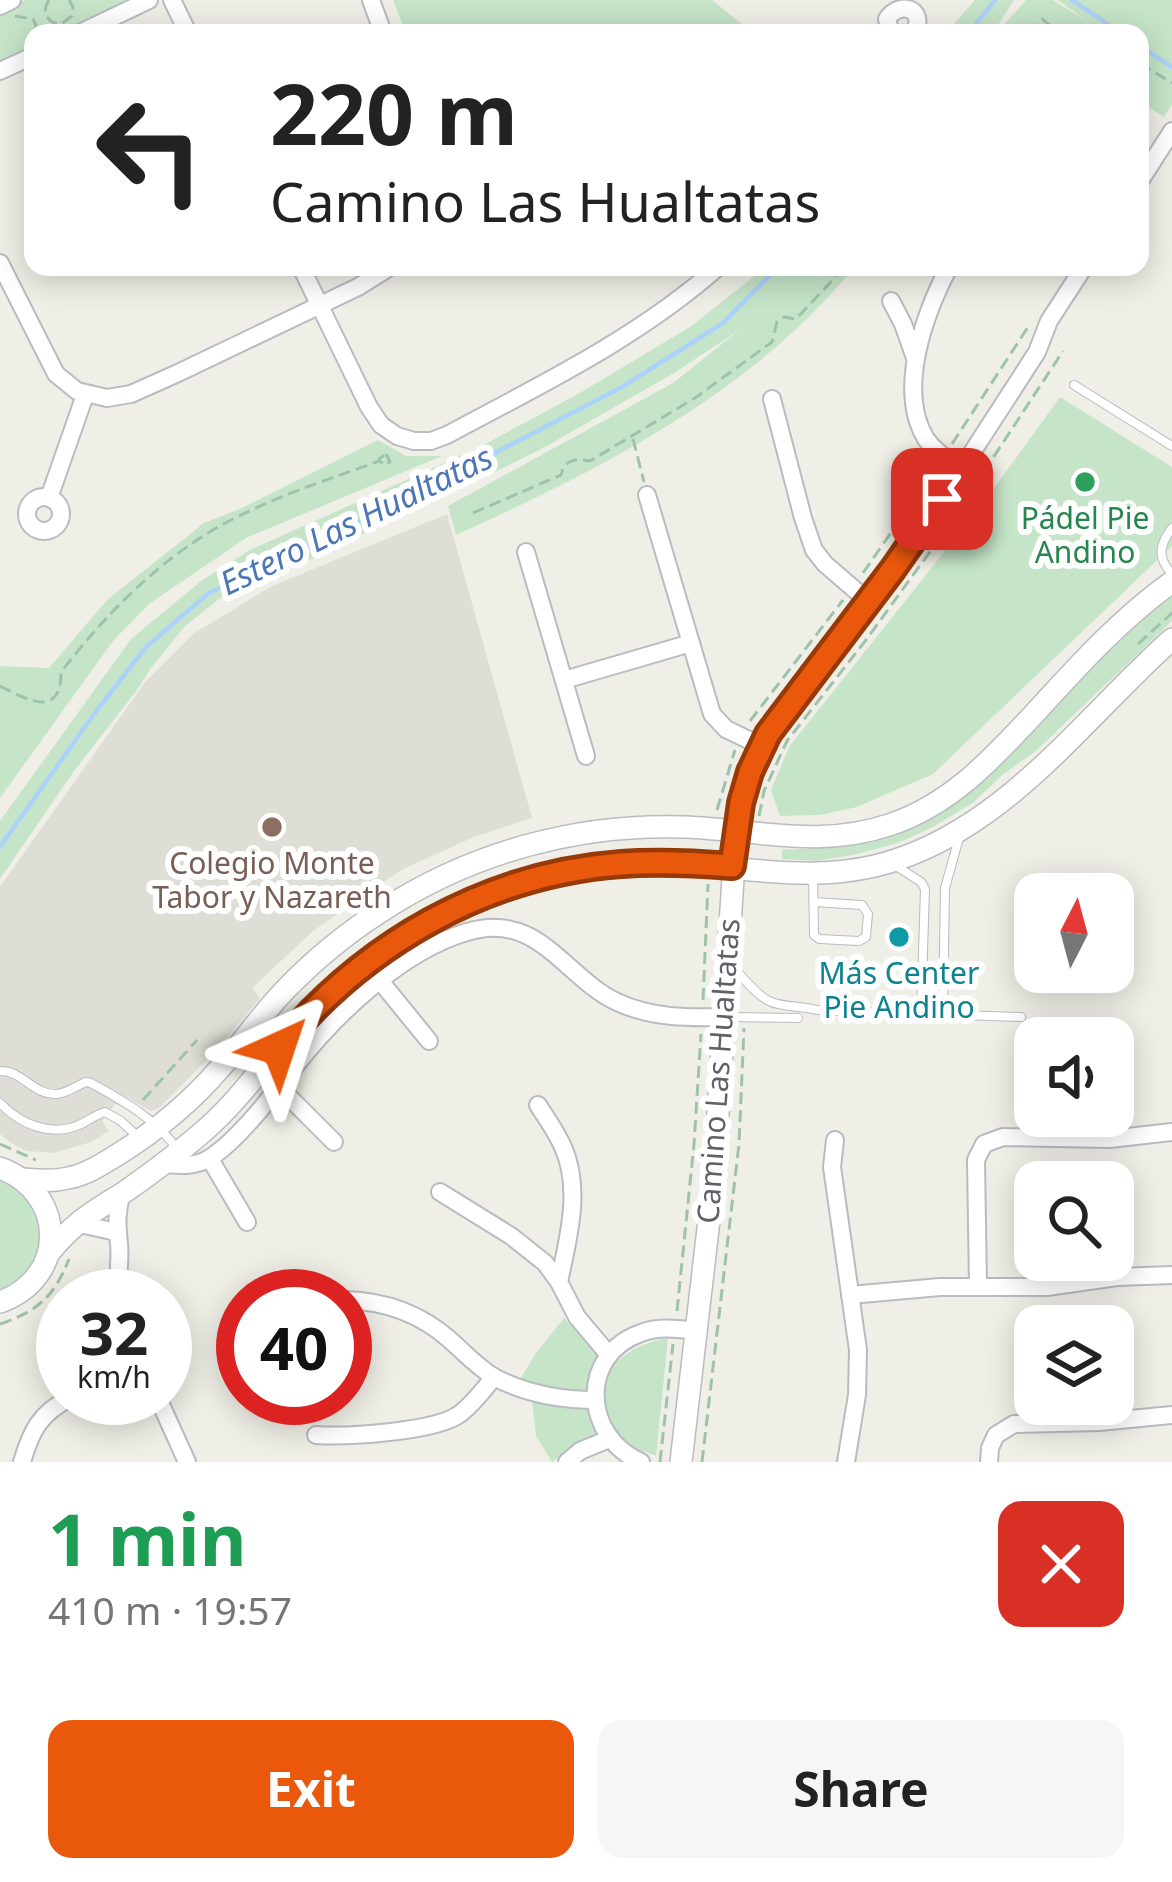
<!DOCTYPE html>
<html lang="en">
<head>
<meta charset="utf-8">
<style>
  body { margin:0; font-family:"Noto Sans",sans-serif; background:#f6f6f6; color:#222; height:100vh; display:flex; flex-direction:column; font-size:45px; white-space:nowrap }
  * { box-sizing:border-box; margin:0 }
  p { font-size:39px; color:#767676 }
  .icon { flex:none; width:66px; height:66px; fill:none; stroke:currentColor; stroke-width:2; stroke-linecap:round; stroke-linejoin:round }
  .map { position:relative; height:1462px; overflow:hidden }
  .sheet { display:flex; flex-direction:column; background:#fff; flex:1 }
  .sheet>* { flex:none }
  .hud { position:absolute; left:24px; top:24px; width:1125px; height:252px; border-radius:24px; box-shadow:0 6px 30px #0003; background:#fff; color:#222; overflow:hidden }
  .needle { width:78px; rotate:6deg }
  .controls { position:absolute; left:1014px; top:873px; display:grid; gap:24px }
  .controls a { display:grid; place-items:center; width:120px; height:120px; border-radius:24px; background:#fff; box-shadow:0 6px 30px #0003; font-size:60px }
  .speed { position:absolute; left:36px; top:1269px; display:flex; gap:24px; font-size:60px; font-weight:700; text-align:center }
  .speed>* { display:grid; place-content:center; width:156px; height:156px; border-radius:50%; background:#fff; box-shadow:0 6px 30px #0003; line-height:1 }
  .speed small { font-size:30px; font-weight:400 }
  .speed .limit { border:18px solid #d22; background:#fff; color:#111 }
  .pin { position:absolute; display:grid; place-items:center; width:102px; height:102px; color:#fff; margin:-51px; border-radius:24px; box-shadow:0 6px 18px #0006 }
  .me { position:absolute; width:132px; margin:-66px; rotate:42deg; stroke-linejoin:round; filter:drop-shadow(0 0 9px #0008) }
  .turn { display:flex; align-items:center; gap:42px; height:252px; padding:0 48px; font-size:54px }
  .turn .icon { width:156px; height:156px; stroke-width:2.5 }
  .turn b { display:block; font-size:84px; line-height:102px }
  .round { display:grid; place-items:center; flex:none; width:126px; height:126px; border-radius:24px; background:#f6f6f6 }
  .head { display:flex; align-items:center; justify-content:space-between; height:204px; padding:0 48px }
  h1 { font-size:72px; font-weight:700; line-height:90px; color:#1e9e55 }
  .button { display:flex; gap:24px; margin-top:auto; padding:24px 48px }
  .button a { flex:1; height:138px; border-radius:24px; background:#ea580c; color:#fff; font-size:48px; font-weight:700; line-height:138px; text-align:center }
  .button a+a { background:#f6f6f6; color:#222 }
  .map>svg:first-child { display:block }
</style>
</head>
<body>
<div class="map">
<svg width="1172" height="1462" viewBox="0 0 1172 1462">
  <rect width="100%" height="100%" fill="#f0efe7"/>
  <path fill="#dfded6" d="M 447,514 L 532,818 L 474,837 L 401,870 L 313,931 L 252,988 L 260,998 L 205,1062 L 158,1109 L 151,1111 L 122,1095 L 102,1121 L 109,1131 L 91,1142 L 54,1153 L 27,1151 L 11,1143 L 0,1134 L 0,887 L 145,682 L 193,634 L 272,586 Z"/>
  <g fill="#c6e5c8">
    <path d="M 25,0 L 132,0 L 64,33 L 33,33 L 33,48 L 0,64 L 0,12 Z"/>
    <path d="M 393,0 L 712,0 L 743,25 L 737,33 L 406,33 Z"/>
    <path d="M 975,0 L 1014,0 L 993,33 L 946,33 Z"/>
    <path d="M 1026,0 L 1053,0 L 1088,22 L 1058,0 L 1172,0 L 1172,104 L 1164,117 L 1140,102 L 1140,33 L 997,33 Z"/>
    <path d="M 766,267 L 854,267 C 755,391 598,471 456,535 L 448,506 L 673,383 L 738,331 L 674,373 L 545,447 L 495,472 L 465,482 L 319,556 L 237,588 L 223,596 L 185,626 L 151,668 L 137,690 L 74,771 L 0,879 L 0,821 L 131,639 L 201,581 L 250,550 L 480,447 L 578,394 L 690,327 Z"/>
    <path d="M 1060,397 L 1172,467 L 1172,546 L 933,774 L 857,807 L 820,815 L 780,816 L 771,790 L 789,747 L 987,498 Z"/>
    <path d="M 378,440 L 406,456 L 442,456 L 246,538 L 149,604 L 113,641 L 0,798 L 0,666 L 49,668 L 107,600 L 204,523 L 242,508 Z"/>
    <path d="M 1172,590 L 1172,621 L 1036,751 L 1001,776 L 974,802 L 935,826 L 898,843 L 853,855 L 817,861 L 782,859 L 782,849 C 869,852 953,821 1011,754 C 1026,738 1037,719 1052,704 C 1089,663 1130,625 1172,590 Z"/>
    <path d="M 0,1175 C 45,1203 47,1216 36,1267 L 0,1294 Z"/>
    <path d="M 564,1318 L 593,1351 L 617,1362 C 632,1348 647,1342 668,1338 L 656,1456 L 627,1445 L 613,1429 L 571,1448 L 552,1462 L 536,1436 L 530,1384 L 519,1381 L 536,1353 Z"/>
  </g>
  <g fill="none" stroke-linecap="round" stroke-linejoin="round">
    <g stroke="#add2fa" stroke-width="4.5">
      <path d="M 1072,0 L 1121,33"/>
      <path d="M 969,33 L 995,0"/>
      <path d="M 1140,46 L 1172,67"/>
      <path d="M 0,847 L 94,714 L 146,647 L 209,593 L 412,496 L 622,387 L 723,323 L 778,267"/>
    </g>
    <defs>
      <g id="service">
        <path d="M 1074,385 L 1172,446"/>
        <path d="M 1172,528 C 1159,545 1157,558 1172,574"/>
        <path d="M 896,866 L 921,882 L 925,889 L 921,1014"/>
        <path d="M 813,876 L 814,935 L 819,939 L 859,941 L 866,937 L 868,914 L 862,905 L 814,902"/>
        <path d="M 732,966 C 743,977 755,994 769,1001 C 780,1007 802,1006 817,1010 L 1021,1017"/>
        <path d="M 943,1014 L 945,888 L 959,838"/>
        <path d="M 726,1017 L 798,1018"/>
        <path d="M 0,1071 C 22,1070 34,1096 57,1094 C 67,1093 76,1086 86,1082 L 91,1083 C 121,1100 159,1120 178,1151"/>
        <path d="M 0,1103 C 20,1124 50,1137 79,1125 C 88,1121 95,1115 105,1112 L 121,1121 L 139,1138"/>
      </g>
      <g id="minor">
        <path d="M 172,0 L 188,33"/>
        <path d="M 371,0 L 383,33"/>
        <path d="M 0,6 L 12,0"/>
        <path d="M 80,33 L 149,0"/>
        <path d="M 891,33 L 887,19 C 899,0 927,8 914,33"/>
        <path d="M 0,71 L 33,56"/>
        <path d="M 1140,181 L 1172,131"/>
        <path d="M 0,263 L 56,374 L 77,391 L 107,398 L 131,394 L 178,373 L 358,287 L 390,267"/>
        <path d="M 301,267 L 369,407 L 381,425 L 397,436 L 414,441 L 431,441 L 447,435 C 540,385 638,338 718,267"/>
        <path d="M 949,267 C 925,313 896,390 926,439 C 935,452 949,460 962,469"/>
        <path d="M 891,301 L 903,324 L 915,358"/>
        <path d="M 772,399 L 803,518 L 814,550 L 825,564 L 869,602"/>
        <path d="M 647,495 L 712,714 L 726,729 L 761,746"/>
        <circle cx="44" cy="514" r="17"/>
        <path d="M 49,498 L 85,395"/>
        <path d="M 526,552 L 586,756"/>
        <path d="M 564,680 L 691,643"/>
        <path d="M 736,831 L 750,772 L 768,734 L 869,602 L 942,499 L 1037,352 L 1049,321 L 1084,267"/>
        <path d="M 381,982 L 429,1041"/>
        <path d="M 279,1087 L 334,1142"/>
        <path d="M 538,1105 C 547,1119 557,1133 563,1147 C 582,1189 568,1239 559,1282"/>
        <path d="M 835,1140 L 832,1167 L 858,1350 L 857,1395 L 846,1462"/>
        <path d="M 210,1159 L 247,1222"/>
        <path d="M 163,1164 C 178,1165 195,1167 208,1159 C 237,1142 274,1093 295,1066 C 337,1013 402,951 467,932 C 538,910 564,977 617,1002 C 651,1018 688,1018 725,1017"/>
        <path d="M 440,1192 L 511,1236 L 545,1263 L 559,1282 L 577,1317 L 609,1355"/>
        <path d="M 76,1223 L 116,1232"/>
        <path d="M 978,1286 L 976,1160 L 984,1144 L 1003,1137 L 1110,1139 L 1172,1132"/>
        <path d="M 850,1295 L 940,1287 L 1047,1287 L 1117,1277 L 1172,1275"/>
        <path d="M 120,1296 C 116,1278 121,1262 119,1244 C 117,1225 116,1212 122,1193"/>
        <path d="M 345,1300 C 384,1301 421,1314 450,1340 C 465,1353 477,1367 494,1377 C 526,1394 560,1400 596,1400"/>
        <path d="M 158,1398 L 187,1462"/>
        <path d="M 316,1435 C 346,1437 438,1432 461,1413 C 474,1403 484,1389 494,1377"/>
        <path d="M 22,1462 C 31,1431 40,1413 70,1398"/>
        <path d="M 567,1462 L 580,1451 L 609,1439"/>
        <path d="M 641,1462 C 583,1437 578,1355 641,1333 C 659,1326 678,1329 697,1331"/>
        <path d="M 989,1462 L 990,1448 L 996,1435 L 1014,1424 L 1099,1422 L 1172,1415"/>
      </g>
      <g id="tertiary">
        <path d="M 23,1179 C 38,1180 53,1182 68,1178 C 86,1175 102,1164 117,1155 C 156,1131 191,1102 221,1067 C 243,1042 262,1014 285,990 C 314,960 348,932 383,910 C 473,852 579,823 685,827 C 759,830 819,849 892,824 C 952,803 992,759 1034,714 C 1076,668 1121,618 1172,582"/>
        <path d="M 49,1253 C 75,1221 93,1212 126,1191 C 153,1172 180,1152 205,1130 C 244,1096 272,1052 307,1015 C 388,929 502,873 619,864 C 720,856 809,894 907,856 C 1016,815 1088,714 1172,639"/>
        <path d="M 681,1462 L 714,1177 L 736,831"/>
      </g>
      <path id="secondary" d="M 0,1168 C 67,1193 68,1278 0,1302"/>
    </defs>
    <use href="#service" stroke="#b9bbc0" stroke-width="10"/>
    <use href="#minor" stroke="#b9bbc0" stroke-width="20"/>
    <use href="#tertiary" stroke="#b9bbc0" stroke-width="24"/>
    <use href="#secondary" stroke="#babcc2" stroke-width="24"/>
    <g stroke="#9ec3ac" stroke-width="3" stroke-dasharray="12 6" stroke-linecap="butt">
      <path d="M 49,0 C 41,11 47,24 61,24 L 72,16 L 73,7 L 69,0"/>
      <path d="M 15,16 L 33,19 L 36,25 L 34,33"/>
      <path d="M 1030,33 L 1042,19 L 1060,33 L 1083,30 L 1088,33"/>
      <path d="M 1140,66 L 1143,65 L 1172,83"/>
      <path d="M 633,439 L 644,482"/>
      <path d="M 952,444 L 1028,327"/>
      <path d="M 386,454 L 390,462 L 383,465 L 379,459 Z"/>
      <path d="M 473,513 L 561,475 C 565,459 575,458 590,461 L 695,398 L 772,342 L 777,322 L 784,317 L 796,319 L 845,267"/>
      <path d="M 863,573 L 933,472"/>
      <path d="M 1138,644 L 1172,613"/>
      <path d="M 0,686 C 26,699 61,720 61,672 C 110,609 168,550 241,515 C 285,493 333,478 379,461"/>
      <path d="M 750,721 L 843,600"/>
      <path d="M 717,810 L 735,750"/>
      <path d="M 759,816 L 764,791 L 787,741 L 866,640 L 945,531 L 1063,351"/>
      <path d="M 703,1000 L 708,884"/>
      <path d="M 143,1100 L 197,1040"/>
      <path d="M 0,1144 L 36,1160"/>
      <path d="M 677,1311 L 694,1144 L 701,1034"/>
      <path d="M 0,1324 C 38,1311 54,1297 69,1259"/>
      <path d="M 660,1462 L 673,1344"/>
      <path d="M 702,1462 L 739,1144 L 744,1028"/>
    </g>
    <use href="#service" stroke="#fff" stroke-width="8"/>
    <use href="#minor" stroke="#fff" stroke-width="16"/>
    <use href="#tertiary" stroke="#fff" stroke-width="21"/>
    <use href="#secondary" stroke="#fff" stroke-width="21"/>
  </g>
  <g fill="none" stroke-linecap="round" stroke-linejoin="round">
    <defs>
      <path id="route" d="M 279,1048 C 364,944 486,874 621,864 C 658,861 695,863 732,866 L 741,803 L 750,772 L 768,734 L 893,569 L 942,499"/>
    </defs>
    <use href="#route" stroke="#983908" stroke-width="30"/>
    <use href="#route" stroke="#ea580c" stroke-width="21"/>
  </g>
  <circle fill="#2e9e5b" stroke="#fff" stroke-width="4.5" cx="1085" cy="482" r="12"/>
  <circle fill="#8d6e63" stroke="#fff" stroke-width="4.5" cx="272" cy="827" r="12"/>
  <circle fill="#0f9aa8" stroke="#fff" stroke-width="4.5" cx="899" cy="937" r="12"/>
  <g text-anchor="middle" stroke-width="12" stroke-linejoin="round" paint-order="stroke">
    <g font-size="30" fill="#27864d" stroke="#fff">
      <text x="1085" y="529">Pádel Pie<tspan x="1085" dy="34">Andino</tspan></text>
    </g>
    <g font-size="30" fill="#785e54" stroke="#fff">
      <text x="272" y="874">Colegio Monte<tspan x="272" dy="34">Tabor y Nazareth</tspan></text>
    </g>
    <g font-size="30" fill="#0d838f" stroke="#fff">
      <text x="899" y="984">Más Center<tspan x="899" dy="34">Pie Andino</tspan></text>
    </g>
    <g font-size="30" fill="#5f6166" stroke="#fff">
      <text transform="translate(719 1071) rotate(-86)" y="10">Camino Las Hualtatas</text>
    </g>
    <g font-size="33" font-style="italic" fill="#4d77b4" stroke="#fff">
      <text transform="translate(356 520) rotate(-26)" y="12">Estero Las Hualtatas</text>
    </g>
  </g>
</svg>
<div class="controls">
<a><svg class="needle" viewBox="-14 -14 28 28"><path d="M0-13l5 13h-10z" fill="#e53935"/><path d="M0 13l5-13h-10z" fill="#767676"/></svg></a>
<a><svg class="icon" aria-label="sound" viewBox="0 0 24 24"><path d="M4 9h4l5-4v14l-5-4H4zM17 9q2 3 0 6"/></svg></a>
<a><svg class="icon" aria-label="search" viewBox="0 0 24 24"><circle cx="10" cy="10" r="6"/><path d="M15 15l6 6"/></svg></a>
<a><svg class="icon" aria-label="layers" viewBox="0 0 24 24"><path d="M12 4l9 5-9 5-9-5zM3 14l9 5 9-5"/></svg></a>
</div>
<div class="speed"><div>32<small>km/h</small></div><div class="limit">40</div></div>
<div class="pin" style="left:942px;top:499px;background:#d93025"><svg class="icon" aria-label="arrive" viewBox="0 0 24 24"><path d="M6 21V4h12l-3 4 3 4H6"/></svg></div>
<svg class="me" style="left:279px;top:1048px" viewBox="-20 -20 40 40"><path d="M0-17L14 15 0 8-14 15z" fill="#ea580c" stroke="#fff" stroke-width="4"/></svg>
<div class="hud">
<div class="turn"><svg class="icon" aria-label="left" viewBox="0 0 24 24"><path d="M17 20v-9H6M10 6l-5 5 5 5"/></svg><div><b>220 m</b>Camino Las Hualtatas</div></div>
</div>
</div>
<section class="sheet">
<div class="head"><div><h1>1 min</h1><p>410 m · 19:57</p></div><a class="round" style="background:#d93025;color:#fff"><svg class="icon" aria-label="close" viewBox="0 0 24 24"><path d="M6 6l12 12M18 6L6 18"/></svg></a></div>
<div class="button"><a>Exit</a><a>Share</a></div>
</section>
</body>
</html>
